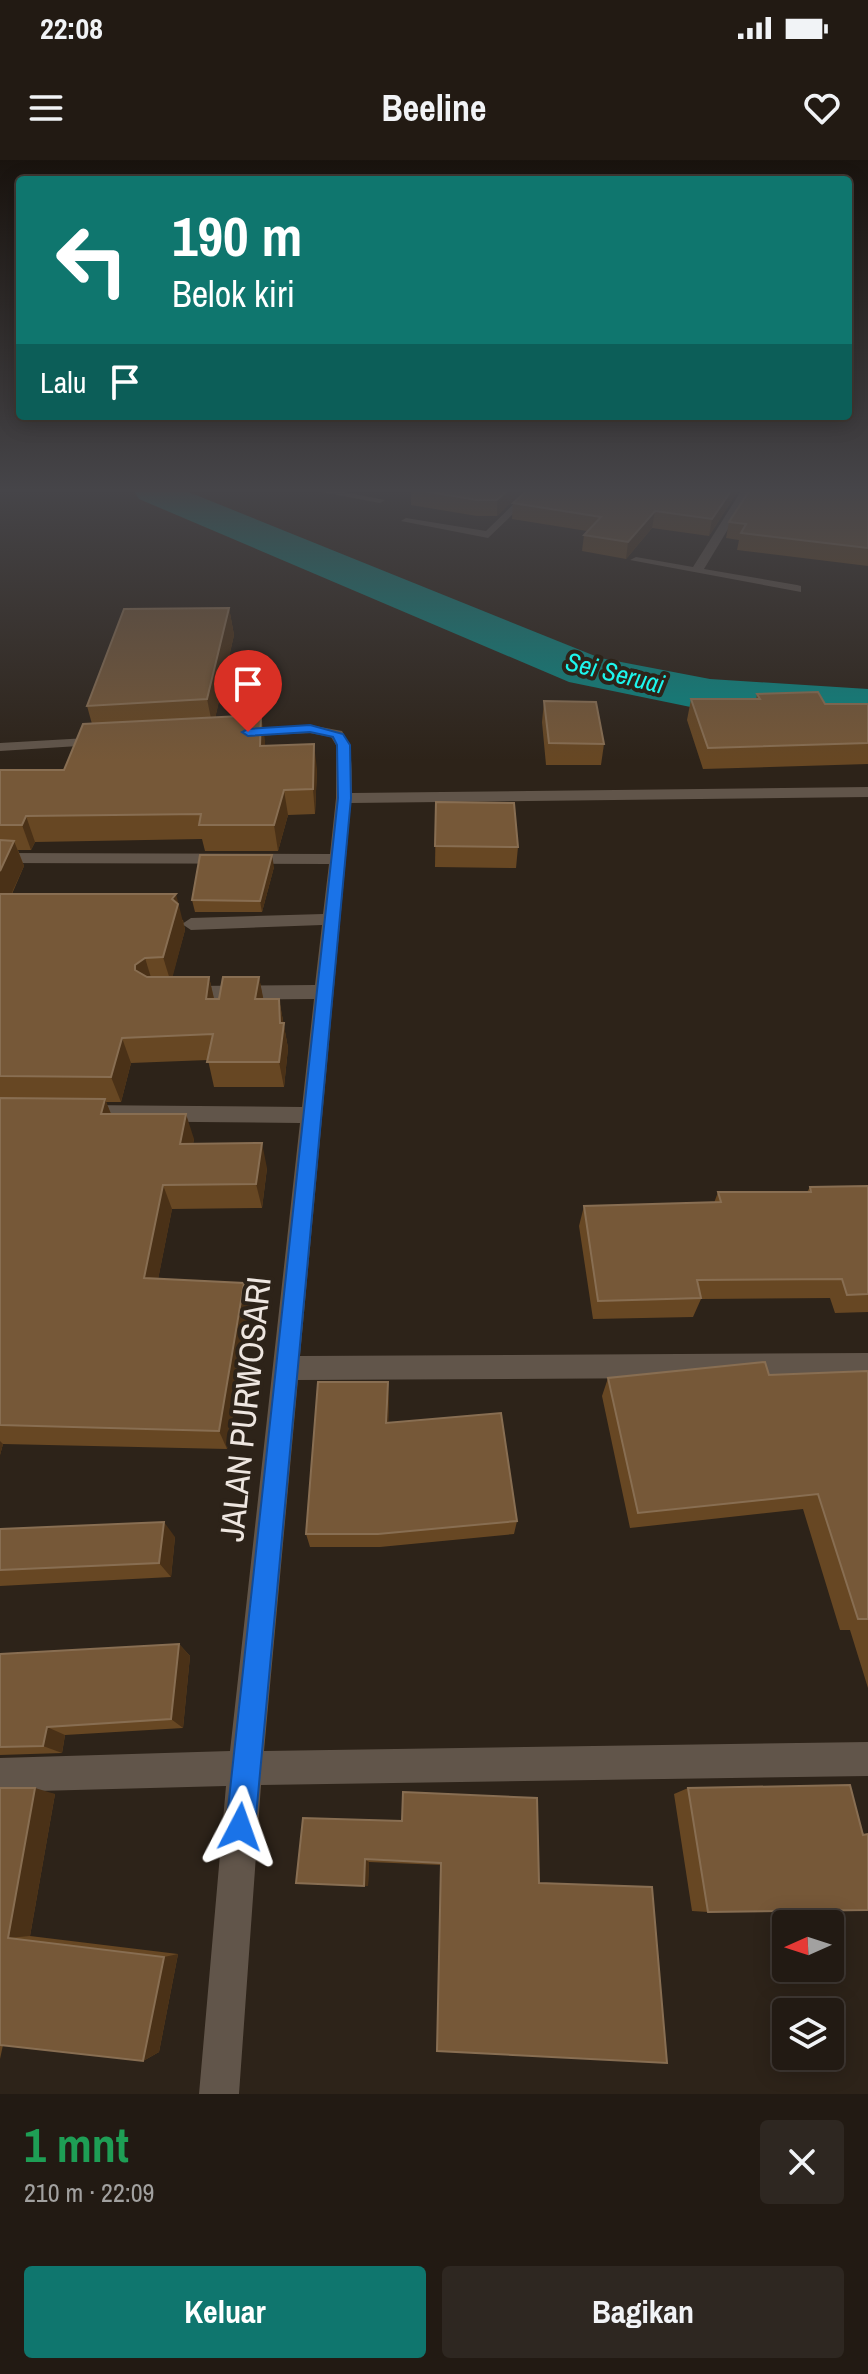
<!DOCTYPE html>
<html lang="id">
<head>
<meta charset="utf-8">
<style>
  body { margin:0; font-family:"Archivo Narrow",sans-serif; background:#2e2721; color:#f1f3f6; height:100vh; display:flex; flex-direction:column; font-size:30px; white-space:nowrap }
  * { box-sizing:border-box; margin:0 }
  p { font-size:26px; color:#a2a1a0 }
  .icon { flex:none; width:44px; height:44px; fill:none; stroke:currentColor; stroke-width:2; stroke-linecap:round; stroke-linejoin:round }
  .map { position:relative; height:1934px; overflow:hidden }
  .details { display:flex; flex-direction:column; background:#221a13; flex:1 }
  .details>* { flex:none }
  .hud { position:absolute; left:16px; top:16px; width:836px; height:244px; border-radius:8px; box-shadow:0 4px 20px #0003,0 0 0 2px #3f3833; background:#0f766e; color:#fff; overflow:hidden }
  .needle { width:52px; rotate:267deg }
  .controls { position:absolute; left:772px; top:1750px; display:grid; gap:16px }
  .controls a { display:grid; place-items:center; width:72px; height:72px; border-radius:8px; background:#221a13; box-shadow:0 4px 20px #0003,0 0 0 2px #3f3833; font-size:40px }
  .pin { position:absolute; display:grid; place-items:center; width:68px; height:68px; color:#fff; margin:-82px -34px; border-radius:50% 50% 50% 0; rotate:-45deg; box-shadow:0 0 8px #0007 }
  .pin .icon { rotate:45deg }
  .me { position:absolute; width:88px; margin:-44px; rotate:4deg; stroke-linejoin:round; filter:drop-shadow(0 0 6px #0008) }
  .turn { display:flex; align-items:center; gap:28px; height:168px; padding:0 24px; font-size:36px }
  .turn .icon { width:104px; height:104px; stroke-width:2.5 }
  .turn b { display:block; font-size:56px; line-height:68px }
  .then { display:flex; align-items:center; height:76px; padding:0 24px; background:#0003; gap:16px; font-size:30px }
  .round { display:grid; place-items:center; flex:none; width:84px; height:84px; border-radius:8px; background:#2e2721 }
  .headline { display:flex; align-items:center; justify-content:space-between; height:136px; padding:0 24px }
  h1 { font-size:48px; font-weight:700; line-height:60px; color:#1e9e55 }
  .primary-button { display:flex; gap:16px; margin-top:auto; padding:16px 24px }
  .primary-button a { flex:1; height:92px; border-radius:8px; background:#0f766e; color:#fff; font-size:32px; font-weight:700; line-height:92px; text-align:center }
  .primary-button a+a { background:#2e2721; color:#f1f3f6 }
  .status { display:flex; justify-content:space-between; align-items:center; height:56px; padding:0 40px; background:#221a13; direction:ltr }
  .status svg { height:22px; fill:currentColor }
  header { display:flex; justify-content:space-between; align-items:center; height:104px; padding:0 24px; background:#221a13; font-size:36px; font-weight:700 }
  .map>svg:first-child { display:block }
</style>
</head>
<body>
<div class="status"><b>22:08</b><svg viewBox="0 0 49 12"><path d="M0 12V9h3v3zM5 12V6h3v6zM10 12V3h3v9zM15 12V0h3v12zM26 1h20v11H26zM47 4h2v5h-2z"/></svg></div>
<header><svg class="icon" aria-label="menu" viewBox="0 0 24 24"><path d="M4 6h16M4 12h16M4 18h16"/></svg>Beeline<svg class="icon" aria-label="heart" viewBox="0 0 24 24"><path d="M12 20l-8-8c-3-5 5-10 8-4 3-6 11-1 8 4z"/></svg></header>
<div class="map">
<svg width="868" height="1934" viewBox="0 0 868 1934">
  <rect width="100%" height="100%" fill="#2d2319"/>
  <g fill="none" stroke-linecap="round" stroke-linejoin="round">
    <path fill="#0b8681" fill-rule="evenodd" d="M 134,331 L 186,331 L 600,498 L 710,519 L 868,529 L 868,561 L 710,551 L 569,522 L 139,339 Z"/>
    <g fill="#61554a" fill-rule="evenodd">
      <path d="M 316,331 L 339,331 L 385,340 L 380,343 Z"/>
      <path d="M 527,331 L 537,331 L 488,378 L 401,361 L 406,358 L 486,371 Z"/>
      <path d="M 741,331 L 751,331 L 704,409 L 797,425 L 801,426 L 801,432 L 630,400 L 636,397 L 693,407 Z"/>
      <path d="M 310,565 L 342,571 C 354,590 351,611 352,633 L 868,627 L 868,637 L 351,643 L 300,1196 L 868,1193 L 868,1217 L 298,1220 L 264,1591 L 868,1582 L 868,1616 L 261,1625 L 239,1934 L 199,1934 L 226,1626 L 0,1632 L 0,1598 L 230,1591 L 300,963 L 81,961 L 73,959 L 70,953 L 73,947 L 81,945 L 302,947 L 314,839 L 185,840 L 175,833 L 185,826 L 315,825 L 322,765 L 191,770 L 182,764 L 191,758 L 323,754 L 329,704 L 0,703 L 0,693 L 330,694 L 336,638 L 336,585 L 331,577 L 310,573 L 235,577 L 228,573 L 235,569 Z"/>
      <path d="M 105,577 L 112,581 L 110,584 L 0,591 L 0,583 Z"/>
    </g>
  </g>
  <g fill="#674723">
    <path d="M 411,331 L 523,331 L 497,356 L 477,356 L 411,345 Z"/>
    <path d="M 526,331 L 738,331 L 709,376 L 652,368 L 626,399 L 582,391 L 584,375 L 587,371 L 512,359 L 513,343 Z"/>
    <path d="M 868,331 L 868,406 L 737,390 L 739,380 L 726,378 L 729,362 Z"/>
    <path d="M 229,448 L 234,475 L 215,558 L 265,580 L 264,586 L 317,609 L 315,654 L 288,655 L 278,691 L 205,691 L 202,679 L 35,682 L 31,690 L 18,690 L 24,706 L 12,734 L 183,760 L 185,770 L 172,817 L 209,817 L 214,839 L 219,839 L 259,817 L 263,839 L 279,839 L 288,888 L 284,927 L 214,927 L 208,900 L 131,903 L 121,942 L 106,942 L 111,954 L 194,979 L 193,984 L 267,1008 L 262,1048 L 172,1049 L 158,1119 L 251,1145 L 227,1289 L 3,1284 L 0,1295 L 0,610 L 64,610 L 92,564 L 87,546 Z"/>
    <path d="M 757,534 L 825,544 L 868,544 L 868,604 L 703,609 L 687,560 L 691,539 L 756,539 Z"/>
    <path d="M 544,541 L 604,584 L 601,605 L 546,605 L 542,562 Z"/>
    <path d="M 436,642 L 518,687 L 516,708 L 435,707 Z"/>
    <path d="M 274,707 L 262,752 L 195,752 L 192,740 Z"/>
    <path d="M 868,1026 L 868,1152 L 835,1153 L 830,1138 L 701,1139 L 693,1157 L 593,1159 L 579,1066 L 584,1046 L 714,1043 L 718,1032 L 807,1032 L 810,1027 Z"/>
    <path d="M 868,1211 L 868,1528 L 850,1470 L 840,1470 L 803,1349 L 630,1368 L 602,1236 L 608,1218 L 769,1215 Z"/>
    <path d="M 389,1239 L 388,1263 L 517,1361 L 514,1374 L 380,1387 L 310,1387 L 306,1374 Z"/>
    <path d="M 0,1369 L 175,1377 L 171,1417 L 0,1426 Z"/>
    <path d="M 179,1484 L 190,1496 L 183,1568 L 65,1575 L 62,1593 L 0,1595 L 0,1494 Z"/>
    <path d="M 0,1628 L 55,1634 L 30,1776 L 178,1794 L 159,1892 L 143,1901 L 3,1885 L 0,1899 Z"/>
    <path d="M 688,1628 L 708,1752 L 692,1751 L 674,1634 Z"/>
    <path d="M 303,1658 L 539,1723 L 667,1903 L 441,1705 L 369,1702 L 368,1726 L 296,1723 Z"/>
  </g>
  <g fill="#4a3117">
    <path d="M 507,331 L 523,331 L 497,356 L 497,340 Z"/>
    <path d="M 731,331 L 738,331 L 709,376 L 712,359 Z"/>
    <path d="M 655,351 L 652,368 L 626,399 L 628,382 Z"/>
    <path d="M 229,448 L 234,475 L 213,568 L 207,539 Z"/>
    <path d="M 261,555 L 265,580 L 264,611 L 260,586 Z"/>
    <path d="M 314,584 L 317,609 L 315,654 L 313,629 Z"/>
    <path d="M 284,630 L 288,655 L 278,691 L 274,665 Z"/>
    <path d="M 26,656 L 35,682 L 31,690 L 22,665 Z"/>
    <path d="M 14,681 L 24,706 L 0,759 L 0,711 Z"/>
    <path d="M 272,695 L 274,707 L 262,752 L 260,741 Z"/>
    <path d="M 176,734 L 185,770 L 171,823 L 163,797 L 172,739 Z"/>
    <path d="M 145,798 L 153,824 L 135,810 L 135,805 Z"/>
    <path d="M 209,817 L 215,843 L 206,839 Z"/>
    <path d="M 259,817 L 264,842 L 255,839 Z"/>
    <path d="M 279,839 L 288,888 L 284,927 L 279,902 Z"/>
    <path d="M 122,878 L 131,903 L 121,942 L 111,917 Z"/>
    <path d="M 105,939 L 115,964 L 101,954 Z"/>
    <path d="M 186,954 L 194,979 L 188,1008 L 180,984 Z"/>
    <path d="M 262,983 L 267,1008 L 262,1048 L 256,1024 Z"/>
    <path d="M 163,1025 L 172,1049 L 154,1140 L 144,1118 Z"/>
    <path d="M 244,1123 L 251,1145 L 227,1289 L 219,1271 Z"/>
    <path d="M 388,1222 L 389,1239 L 388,1279 L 386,1263 Z"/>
    <path d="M 0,1281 L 3,1284 L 0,1295 Z"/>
    <path d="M 164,1362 L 175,1377 L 171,1417 L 159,1403 Z"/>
    <path d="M 179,1484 L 190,1496 L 183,1568 L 171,1559 Z"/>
    <path d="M 47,1567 L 65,1575 L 62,1593 L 43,1586 Z"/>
    <path d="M 35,1628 L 55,1634 L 30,1776 L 8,1778 Z"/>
    <path d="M 365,1699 L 369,1702 L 368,1726 L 364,1726 Z"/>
    <path d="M 178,1794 L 159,1892 L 143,1901 L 164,1797 Z"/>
  </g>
  <g fill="#765838" stroke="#886e52" stroke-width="2">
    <path d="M 423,331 L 507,331 L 497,340 L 477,340 Z"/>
    <path d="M 526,331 L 731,331 L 712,359 L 655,351 L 628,382 L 584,375 L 601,357 L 513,343 Z"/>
    <path d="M 749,331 L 868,331 L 868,388 L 741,373 L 746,364 L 729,362 Z"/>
    <path d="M 229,448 L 207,539 L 87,546 L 124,449 Z"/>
    <path d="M 818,532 L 825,544 L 868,544 L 868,583 L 708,588 L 691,539 L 760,539 L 757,534 Z"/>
    <path d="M 544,541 L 596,542 L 604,584 L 549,583 Z"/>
    <path d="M 261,555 L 260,586 L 314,584 L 313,629 L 284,630 L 274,665 L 199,665 L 201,654 L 26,656 L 22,665 L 0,665 L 0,610 L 64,610 L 83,564 Z"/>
    <path d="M 436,642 L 514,643 L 518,687 L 435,686 Z"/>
    <path d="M 0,680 L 14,681 L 0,711 Z"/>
    <path d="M 200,695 L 272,695 L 260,741 L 192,740 Z"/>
    <path d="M 0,734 L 176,734 L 172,739 L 178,744 L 163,797 L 145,798 L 135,805 L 135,810 L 147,817 L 209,817 L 206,839 L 219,839 L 223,817 L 259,817 L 255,839 L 279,839 L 280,863 L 284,863 L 279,902 L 207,902 L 213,874 L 122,878 L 111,917 L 0,916 Z"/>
    <path d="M 0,938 L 105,939 L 101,954 L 186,954 L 180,984 L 262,983 L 256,1024 L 163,1025 L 144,1118 L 244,1123 L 219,1271 L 0,1265 Z"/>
    <path d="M 868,1026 L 868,1134 L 847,1135 L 842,1119 L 697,1120 L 701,1138 L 598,1141 L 584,1046 L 721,1042 L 718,1032 L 811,1032 L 810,1027 Z"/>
    <path d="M 765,1202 L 769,1215 L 868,1211 L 868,1459 L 858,1459 L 818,1334 L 638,1353 L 608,1218 Z"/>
    <path d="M 318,1222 L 388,1222 L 386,1263 L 501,1253 L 517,1361 L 378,1374 L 306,1374 Z"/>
    <path d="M 164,1362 L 159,1403 L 0,1410 L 0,1369 Z"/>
    <path d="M 179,1484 L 171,1559 L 47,1567 L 43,1586 L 0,1587 L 0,1494 Z"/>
    <path d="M 850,1625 L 863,1675 L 868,1674 L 868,1750 L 708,1752 L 688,1628 Z"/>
    <path d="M 0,1628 L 35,1628 L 8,1778 L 164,1797 L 143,1901 L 0,1885 Z"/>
    <path d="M 403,1632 L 537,1638 L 539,1723 L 652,1727 L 667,1903 L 437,1891 L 441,1703 L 365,1699 L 364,1726 L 296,1723 L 303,1658 L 402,1661 Z"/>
  </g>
  <linearGradient id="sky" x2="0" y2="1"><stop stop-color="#19130e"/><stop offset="0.55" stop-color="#464549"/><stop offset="1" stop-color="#464549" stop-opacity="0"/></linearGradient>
  <rect width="868" height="601" fill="url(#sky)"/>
  <path fill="#1a73e8" stroke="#114b97" stroke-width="2" d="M 310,565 L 343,574 L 350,585 L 351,638 L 255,1667 L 250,1677 L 240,1682 L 230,1677 L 226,1667 L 338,638 L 337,585 L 333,577 L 310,572 L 248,576 L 242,572 L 248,569 Z"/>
  <g text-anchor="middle" stroke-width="8" stroke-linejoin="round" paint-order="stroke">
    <g font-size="26" font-style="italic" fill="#1df5ed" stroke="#2d2319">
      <text transform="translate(615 513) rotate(14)" y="9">Sei Seruai</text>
    </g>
    <g font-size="34" fill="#eee6e0" stroke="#2d2319">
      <text transform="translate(245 1249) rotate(-84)" y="12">JALAN PURWOSARI</text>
    </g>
  </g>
</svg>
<div class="controls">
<a><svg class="needle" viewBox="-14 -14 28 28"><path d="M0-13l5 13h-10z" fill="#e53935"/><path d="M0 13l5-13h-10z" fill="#a2a1a0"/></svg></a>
<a><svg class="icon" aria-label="layers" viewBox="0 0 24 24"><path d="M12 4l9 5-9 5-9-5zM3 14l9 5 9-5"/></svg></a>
</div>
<div class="pin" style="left:248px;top:572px;background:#d93025"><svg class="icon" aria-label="arrive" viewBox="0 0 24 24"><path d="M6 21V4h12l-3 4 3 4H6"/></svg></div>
<svg class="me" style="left:240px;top:1667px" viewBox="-20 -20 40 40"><path d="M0-17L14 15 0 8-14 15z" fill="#1a73e8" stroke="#fff" stroke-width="4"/></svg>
<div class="hud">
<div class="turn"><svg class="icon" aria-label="left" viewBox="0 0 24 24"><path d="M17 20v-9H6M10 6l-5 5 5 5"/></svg><div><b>190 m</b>Belok kiri</div></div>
<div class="then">Lalu<svg class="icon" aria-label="arrive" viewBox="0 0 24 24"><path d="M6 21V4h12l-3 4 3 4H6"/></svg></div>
</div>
</div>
<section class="details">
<div class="headline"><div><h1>1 mnt</h1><p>210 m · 22:09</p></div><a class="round"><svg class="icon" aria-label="close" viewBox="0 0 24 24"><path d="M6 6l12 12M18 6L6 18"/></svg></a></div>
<div class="primary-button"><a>Keluar</a><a>Bagikan</a></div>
</section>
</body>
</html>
